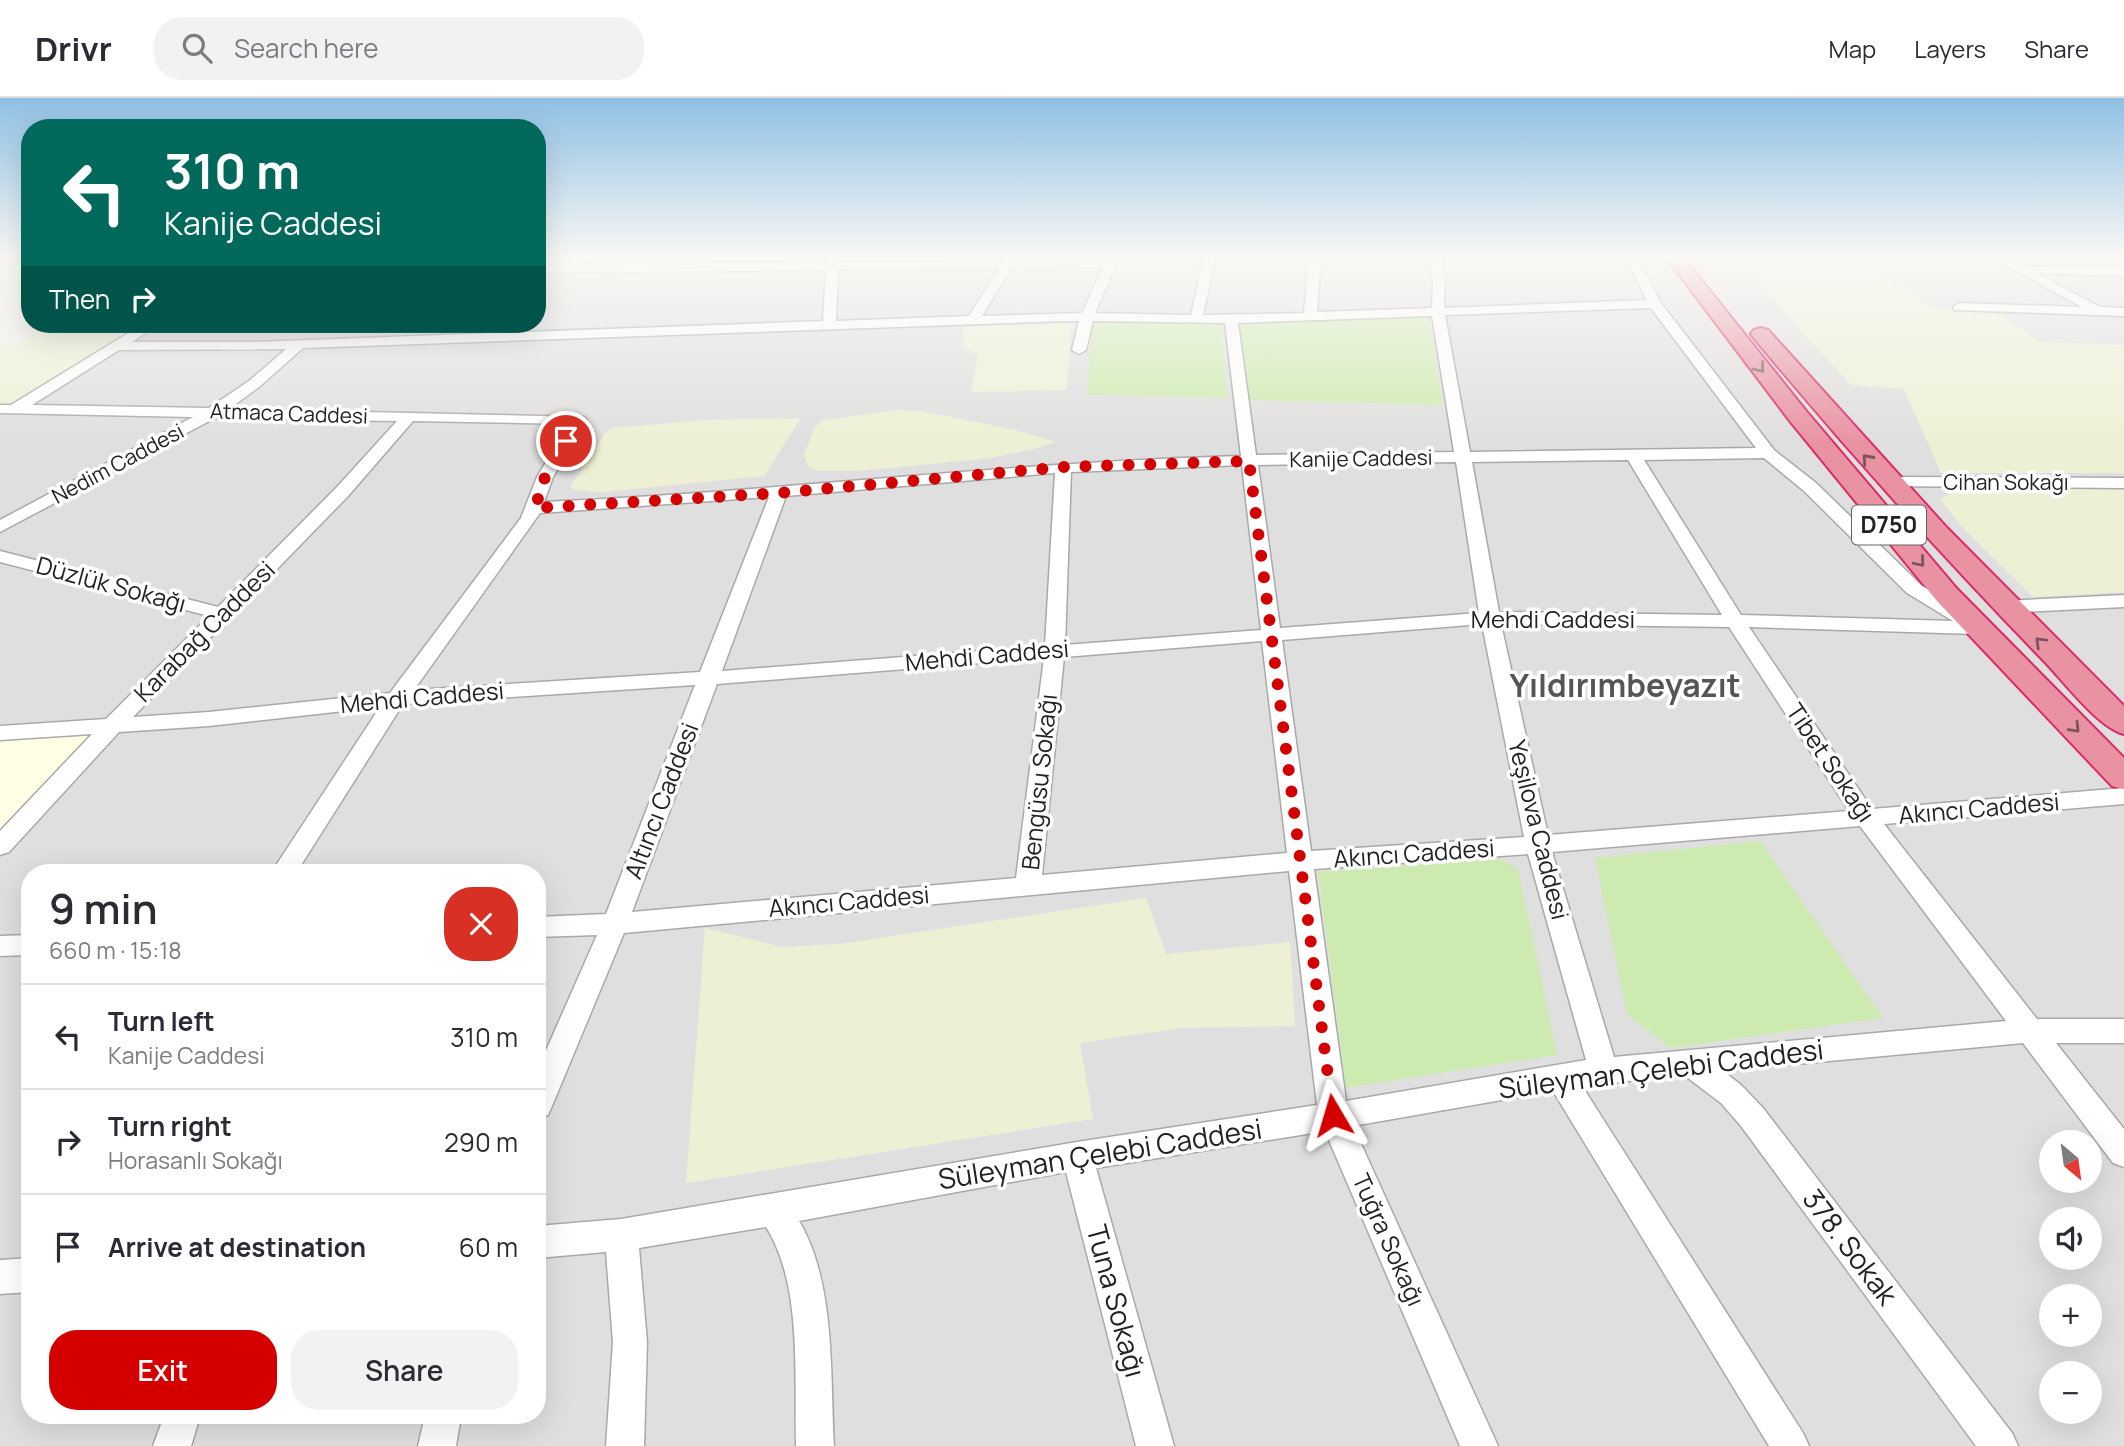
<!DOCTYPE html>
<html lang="en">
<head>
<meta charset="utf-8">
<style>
  body { margin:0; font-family:Manrope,sans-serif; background:#f2f2f3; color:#2b2b33; height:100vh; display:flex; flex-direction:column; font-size:26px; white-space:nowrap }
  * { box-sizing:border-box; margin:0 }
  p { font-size:23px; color:#7c7c81 }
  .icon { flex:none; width:38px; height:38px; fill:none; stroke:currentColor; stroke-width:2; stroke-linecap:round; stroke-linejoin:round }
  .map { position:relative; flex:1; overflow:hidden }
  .details { position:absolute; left:21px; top:766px; width:525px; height:560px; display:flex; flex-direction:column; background:#fff; border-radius:28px; box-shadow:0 7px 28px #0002 }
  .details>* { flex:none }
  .banner { position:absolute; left:21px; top:21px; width:525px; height:214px; border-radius:28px; box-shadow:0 7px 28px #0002; background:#00695c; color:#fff; overflow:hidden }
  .needle { width:46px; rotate:151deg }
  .fabs { position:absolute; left:2039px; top:1032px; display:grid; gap:14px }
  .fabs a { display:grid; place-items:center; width:63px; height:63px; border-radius:50%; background:#fff; box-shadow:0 7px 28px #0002; font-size:35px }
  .pin { position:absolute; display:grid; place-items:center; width:60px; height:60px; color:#fff; margin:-30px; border:4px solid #fff; border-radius:50%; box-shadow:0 2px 7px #0007 }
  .me { position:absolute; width:77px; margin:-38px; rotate:353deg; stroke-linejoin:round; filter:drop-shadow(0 0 5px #0008) }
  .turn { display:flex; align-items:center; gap:24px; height:147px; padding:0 28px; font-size:32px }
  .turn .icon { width:91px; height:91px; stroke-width:2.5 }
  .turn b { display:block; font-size:49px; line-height:60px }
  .then { display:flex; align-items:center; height:66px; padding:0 28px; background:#0003; gap:14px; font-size:26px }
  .round { display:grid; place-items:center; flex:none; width:74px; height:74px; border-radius:28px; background:#f2f2f3 }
  .head { display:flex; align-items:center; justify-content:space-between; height:119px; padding:0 28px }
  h1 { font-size:42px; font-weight:600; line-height:52px }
  .button { display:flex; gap:14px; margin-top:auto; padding:14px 28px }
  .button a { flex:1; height:80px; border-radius:28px; background:#d40000; color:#fff; font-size:28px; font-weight:600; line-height:80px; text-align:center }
  .button a+a { background:#f2f2f3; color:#2b2b33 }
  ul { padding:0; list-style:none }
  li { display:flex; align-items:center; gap:21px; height:105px; padding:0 28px; border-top:2px solid #e1e1e2 }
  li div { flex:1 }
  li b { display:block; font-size:26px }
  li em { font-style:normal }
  header { display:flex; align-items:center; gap:42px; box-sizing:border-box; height:98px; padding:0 35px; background:#fff; border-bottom:2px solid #e1e1e2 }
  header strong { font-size:33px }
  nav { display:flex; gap:38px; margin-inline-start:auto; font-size:24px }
  .search { width:490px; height:63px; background:#f2f2f3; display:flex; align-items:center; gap:18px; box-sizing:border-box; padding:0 24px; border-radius:28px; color:#7c7c81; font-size:26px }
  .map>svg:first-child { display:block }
</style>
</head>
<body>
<header>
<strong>Drivr</strong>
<div class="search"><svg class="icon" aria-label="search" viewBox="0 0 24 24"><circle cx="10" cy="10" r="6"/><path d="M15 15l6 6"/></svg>Search here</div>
<nav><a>Map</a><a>Layers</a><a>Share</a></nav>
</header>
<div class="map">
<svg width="2124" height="1348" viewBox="0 0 2124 1348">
  <rect width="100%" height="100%" fill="#f2efe9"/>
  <path fill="#e0dfdf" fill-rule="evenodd" d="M 537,158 L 2124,158 L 2124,1348 L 0,1348 L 0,303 L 133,226 L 537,226 ZM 30,775 L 537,775 L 537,1318 L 30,1318 ZM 2051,1045 L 2090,1045 L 2090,1083 L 2051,1083 ZM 2051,1122 L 2090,1122 L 2090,1160 L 2051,1160 ZM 2051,1199 L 2090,1199 L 2090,1237 L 2051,1237 ZM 2051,1276 L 2090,1276 L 2090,1314 L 2051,1314 Z"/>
  <path fill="#ffffe5" d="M 97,636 L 0,737 L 0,643 Z"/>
  <g fill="#eef0d5">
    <path d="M 0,158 L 30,158 L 30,187 L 0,191 Z"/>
    <path d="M 1744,158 L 1853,158 L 1933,210 L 1997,214 L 2040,244 L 2124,247 L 2124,375 L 1941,375 L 1904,291 L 1851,287 L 1776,206 Z"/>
    <path d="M 1061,225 L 1071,227 L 1067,292 L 971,294 L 978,257 L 964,249 L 963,229 Z"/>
    <path d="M 55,226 L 142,226 L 11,307 L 0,307 L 0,251 Z"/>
    <path d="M 898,312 L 921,313 L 1012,331 L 1056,344 L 1034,351 L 991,360 L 860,373 L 817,373 L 808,369 L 804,356 L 815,329 L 823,322 Z"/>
    <path d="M 801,320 L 764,378 L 603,394 L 575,392 L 570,389 L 605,335 L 612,330 L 707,322 Z"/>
    <path d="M 1961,391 L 2124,391 L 2124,494 L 2033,499 L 1962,429 L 1940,401 Z"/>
    <path d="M 1146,800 L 1166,856 L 1290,844 L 1295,928 L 1181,930 L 1080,945 L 1093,1021 L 686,1085 L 705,830 L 782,849 L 839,846 Z"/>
  </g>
  <g fill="#cdebb0">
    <path d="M 1419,218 L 1429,223 L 1443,307 L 1249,302 L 1238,223 Z"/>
    <path d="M 1092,222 L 1221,225 L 1227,300 L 1087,297 Z"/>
    <path d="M 1760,743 L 1883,920 L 1671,950 L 1627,916 L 1595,760 Z"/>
    <path d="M 1500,761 L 1518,771 L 1557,957 L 1346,990 L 1318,774 Z"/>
  </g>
  <path fill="#e2e2e2" d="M 1586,164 L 1623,166 L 1635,186 L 1600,184 Z"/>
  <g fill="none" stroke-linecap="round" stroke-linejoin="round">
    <defs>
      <g id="minor">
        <path d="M 827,158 L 839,158 L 839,164 L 1003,163 L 1006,158 L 1018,158 L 1015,162 L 1107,161 L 1108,158 L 1120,158 L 1095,215 L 1191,217 L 1204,158 L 1216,158 L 1203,217 L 1304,215 L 1309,158 L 1321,158 L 1317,214 L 1432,210 L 1433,181 L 1429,158 L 1441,158 L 1445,181 L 1444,210 L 1647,202 L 1625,158 L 1637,158 L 1661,205 L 1774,352 L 1816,385 L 1921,487 L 1978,522 L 1986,530 L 1976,536 L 1749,529 L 1872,711 L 2124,690 L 2124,706 L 1884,726 L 2037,921 L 2124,921 L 2124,945 L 2056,945 L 2124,1031 L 2124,1069 L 2113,1065 L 2023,945 L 1723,973 L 1741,987 L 1763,1010 L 2012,1335 L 2018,1348 L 1976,1348 L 1741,1028 L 1721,1005 L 1684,977 L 1582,988 L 1803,1335 L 1809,1348 L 1769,1348 L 1553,993 L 1353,1028 L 1498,1348 L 1460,1348 L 1325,1033 L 1096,1070 L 1174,1348 L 1136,1348 L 1066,1074 L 799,1123 C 836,1185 830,1277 834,1348 L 796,1348 C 794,1279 803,1187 766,1129 L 639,1150 L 647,1244 L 644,1348 L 606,1348 L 613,1244 L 606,1154 L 537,1160 L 537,1128 L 621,1121 L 1077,1044 L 1317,1007 L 1289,773 L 624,835 L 552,1008 L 548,1017 L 537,1021 L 537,973 L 597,837 L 537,839 L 537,819 L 606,816 L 695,587 L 403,606 L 296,775 L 271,775 L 380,609 L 209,628 L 119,634 L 9,754 L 0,757 L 0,733 L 92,636 L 0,642 L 0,628 L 106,621 L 209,518 L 0,464 L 0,453 L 218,509 L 337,389 L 397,323 L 215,320 L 0,434 L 0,422 L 193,319 L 0,315 L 0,307 L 11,307 L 143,226 L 159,226 L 132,244 L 254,244 L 823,223 L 826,172 L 537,175 L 537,167 L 827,164 ZM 1103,169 L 1082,215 L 982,218 L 1011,170 ZM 999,170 L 969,218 L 836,223 L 838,171 ZM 1651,210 L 1756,350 L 1470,354 L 1445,217 ZM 1432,218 L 1454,354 L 1256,357 L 1238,225 ZM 1068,223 L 1079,223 L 1072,252 L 1079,256 L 1086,252 L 1093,223 L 1225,225 L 1241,358 C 1008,364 777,394 544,404 L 553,379 L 587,322 L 584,319 L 229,311 L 259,289 L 303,250 ZM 286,251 L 249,283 L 209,310 L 32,307 L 119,252 ZM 413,323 L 569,326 L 537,379 L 521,420 L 390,595 L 209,614 L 133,619 L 349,397 ZM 1764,360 L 1804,393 L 1907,495 L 1953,523 L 1741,517 L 1644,362 ZM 1628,362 L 1722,517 L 1499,514 L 1472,364 ZM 1456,364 L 1479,515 L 1280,530 L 1258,367 ZM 1242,367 L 1261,532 L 1065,547 L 1071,374 ZM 1055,375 L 1045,548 L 722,573 L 786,398 ZM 769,399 L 700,574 L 414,592 L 540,415 ZM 1482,526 L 1524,739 L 1311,753 L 1282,542 ZM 1501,526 L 1729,529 L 1849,713 L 1548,737 ZM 1262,543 L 1287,755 L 1042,777 L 1064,559 ZM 1044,560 L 1016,780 L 632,814 L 717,586 ZM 1860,728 L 2006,923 L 1614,959 L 1552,754 ZM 1528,756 L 1586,962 L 1346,1003 L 1314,771 Z"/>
        <path d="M 1989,158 L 2003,158 L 2023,168 L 2124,170 L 2124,178 L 2036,175 L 2100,209 L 2124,210 L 2124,218 L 1954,212 L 1953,209 L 1959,205 L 2082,209 Z"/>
        <path d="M 1888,379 L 2124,380 L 2124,390 L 1882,388 L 1880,384 L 1882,380 Z"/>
        <path d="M 2124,497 L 2124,509 L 2004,515 L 1994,509 L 2004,503 Z"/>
        <path d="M 30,837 L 30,857 L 0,858 L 0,838 Z"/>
        <path d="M 30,1160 L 30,1194 L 0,1196 L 0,1162 Z"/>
        <path d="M 164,1318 L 200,1318 L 191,1348 L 153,1348 Z"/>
        <path d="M 425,1318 L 461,1318 L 456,1348 L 418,1348 Z"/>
      </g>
      <g id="highway">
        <path d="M 1665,158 L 1682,158 L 1806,313 L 1957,491 L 2124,660 L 2124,691 L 2112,688 L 1937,503 L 1790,323 Z"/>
        <path d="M 1761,230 L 1768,232 L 1947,430 L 2124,608 L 2124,636 C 2099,630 2065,585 2046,565 C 1945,461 1847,352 1754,240 L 1751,236 L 1754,232 Z"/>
      </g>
    </defs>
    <use href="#minor" stroke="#a9a9a9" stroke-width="3"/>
    <use href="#highway" stroke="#dc2a67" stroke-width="4"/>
    <use href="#minor" fill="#fff" fill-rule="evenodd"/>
    <use href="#highway" fill="#e892a2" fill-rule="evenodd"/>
  </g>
  <defs><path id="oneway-chevron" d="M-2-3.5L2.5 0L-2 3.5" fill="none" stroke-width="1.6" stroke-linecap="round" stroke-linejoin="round" transform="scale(1.75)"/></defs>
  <g stroke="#7b545c">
    <use href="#oneway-chevron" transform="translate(1760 270) rotate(52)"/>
    <use href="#oneway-chevron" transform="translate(1867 361) rotate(-132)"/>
    <use href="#oneway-chevron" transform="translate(1920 464) rotate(50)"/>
    <use href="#oneway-chevron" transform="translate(2040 544) rotate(-136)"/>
    <use href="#oneway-chevron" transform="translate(2075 630) rotate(46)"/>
  </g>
  <linearGradient id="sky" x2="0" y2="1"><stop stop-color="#8fc0e4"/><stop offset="0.46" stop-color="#f9f8f5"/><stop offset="1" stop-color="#f9f8f5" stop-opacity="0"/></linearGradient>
  <rect width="2124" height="346" fill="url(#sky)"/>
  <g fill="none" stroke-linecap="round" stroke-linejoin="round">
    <path stroke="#d40000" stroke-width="12" stroke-dasharray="0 21.6" d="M 566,343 L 545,379 L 535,410 L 779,395 L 1063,369 L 1249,363 L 1333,1017"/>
  </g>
  <g text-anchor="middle" stroke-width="7" stroke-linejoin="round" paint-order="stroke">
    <g font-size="21" fill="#222" stroke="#fff">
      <text transform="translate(289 316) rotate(2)" y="7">Atmaca Caddesi</text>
      <text transform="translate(1361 361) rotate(-1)" y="7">Kanije Caddesi</text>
      <text transform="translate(118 366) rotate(-28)" y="7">Nedim Caddesi</text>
      <text x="2006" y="392">Cihan Sokağı</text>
    </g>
    <rect fill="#fff" stroke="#646464" stroke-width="2" x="1852" y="407.5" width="74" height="39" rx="5"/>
    <g font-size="23" font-weight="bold" fill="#222">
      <text x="1889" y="435">D750</text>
    </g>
    <g font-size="24" fill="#222" stroke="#fff">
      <text transform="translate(111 487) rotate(15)" y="8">Düzlük Sokağı</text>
      <text x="1553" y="530">Mehdi Caddesi</text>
      <text transform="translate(205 534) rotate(-45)" y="8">Karabağ Caddesi</text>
      <text transform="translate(987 558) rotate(-5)" y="8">Mehdi Caddesi</text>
      <text transform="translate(422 600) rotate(-5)" y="8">Mehdi Caddesi</text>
      <text transform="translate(1830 665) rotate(56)" y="8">Tibet Sokağı</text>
      <text transform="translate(1040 684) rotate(-84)" y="8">Bengüsu Sokağı</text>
      <text transform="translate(662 703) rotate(-69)" y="8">Altıncı Caddesi</text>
      <text transform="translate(1979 711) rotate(-5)" y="8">Akıncı Caddesi</text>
      <text transform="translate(1538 732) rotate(76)" y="8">Yeşilova Caddesi</text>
      <text transform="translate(1414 756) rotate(-4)" y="8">Akıncı Caddesi</text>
      <text transform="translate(849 804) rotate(-5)" y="8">Akıncı Caddesi</text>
      <text transform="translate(1388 1142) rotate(66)" y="8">Tuğra Sokağı</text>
    </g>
    <g font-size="28" fill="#222" stroke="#fff">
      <text transform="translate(1661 971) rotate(-7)" y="10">Süleyman Çelebi Caddesi</text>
      <text transform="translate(1100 1056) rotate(-9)" y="10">Süleyman Çelebi Caddesi</text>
      <text transform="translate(1850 1149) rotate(53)" y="10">378. Sokak</text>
      <text transform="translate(1116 1203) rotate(75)" y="10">Tuna Sokağı</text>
    </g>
    <g font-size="32" font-weight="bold" fill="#555" stroke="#fff">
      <text x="1625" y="599">Yıldırımbeyazıt</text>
    </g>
  </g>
</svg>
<div class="fabs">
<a><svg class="needle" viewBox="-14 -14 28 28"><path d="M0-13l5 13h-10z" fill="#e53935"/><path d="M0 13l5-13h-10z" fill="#7c7c81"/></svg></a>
<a><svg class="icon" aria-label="sound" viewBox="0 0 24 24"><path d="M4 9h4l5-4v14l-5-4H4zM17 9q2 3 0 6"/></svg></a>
<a>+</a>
<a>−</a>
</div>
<div class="pin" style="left:566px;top:343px;background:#d93025"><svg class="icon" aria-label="arrive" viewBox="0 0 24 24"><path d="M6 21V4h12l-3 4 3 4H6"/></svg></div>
<svg class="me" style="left:1333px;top:1017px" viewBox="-20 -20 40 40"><path d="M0-17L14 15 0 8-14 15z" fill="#d40000" stroke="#fff" stroke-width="4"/></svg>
<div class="banner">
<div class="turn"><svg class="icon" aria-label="left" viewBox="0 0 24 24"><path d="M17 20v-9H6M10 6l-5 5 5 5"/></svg><div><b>310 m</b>Kanije Caddesi</div></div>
<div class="then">Then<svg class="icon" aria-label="right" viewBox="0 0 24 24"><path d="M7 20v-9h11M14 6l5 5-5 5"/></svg></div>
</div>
<section class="details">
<div class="head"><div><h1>9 min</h1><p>660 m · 15:18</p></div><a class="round" style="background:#d93025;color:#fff"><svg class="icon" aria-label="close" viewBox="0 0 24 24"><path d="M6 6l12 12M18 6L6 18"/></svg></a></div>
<ul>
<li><svg class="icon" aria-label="left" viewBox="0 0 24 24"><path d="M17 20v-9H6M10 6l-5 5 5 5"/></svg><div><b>Turn left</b><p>Kanije Caddesi</p></div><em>310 m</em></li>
<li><svg class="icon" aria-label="right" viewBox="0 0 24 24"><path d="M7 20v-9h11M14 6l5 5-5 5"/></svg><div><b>Turn right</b><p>Horasanlı Sokağı</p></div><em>290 m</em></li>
<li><svg class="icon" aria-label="arrive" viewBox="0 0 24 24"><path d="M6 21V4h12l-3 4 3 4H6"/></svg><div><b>Arrive at destination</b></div><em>60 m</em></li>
</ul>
<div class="button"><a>Exit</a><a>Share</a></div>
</section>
</div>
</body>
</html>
